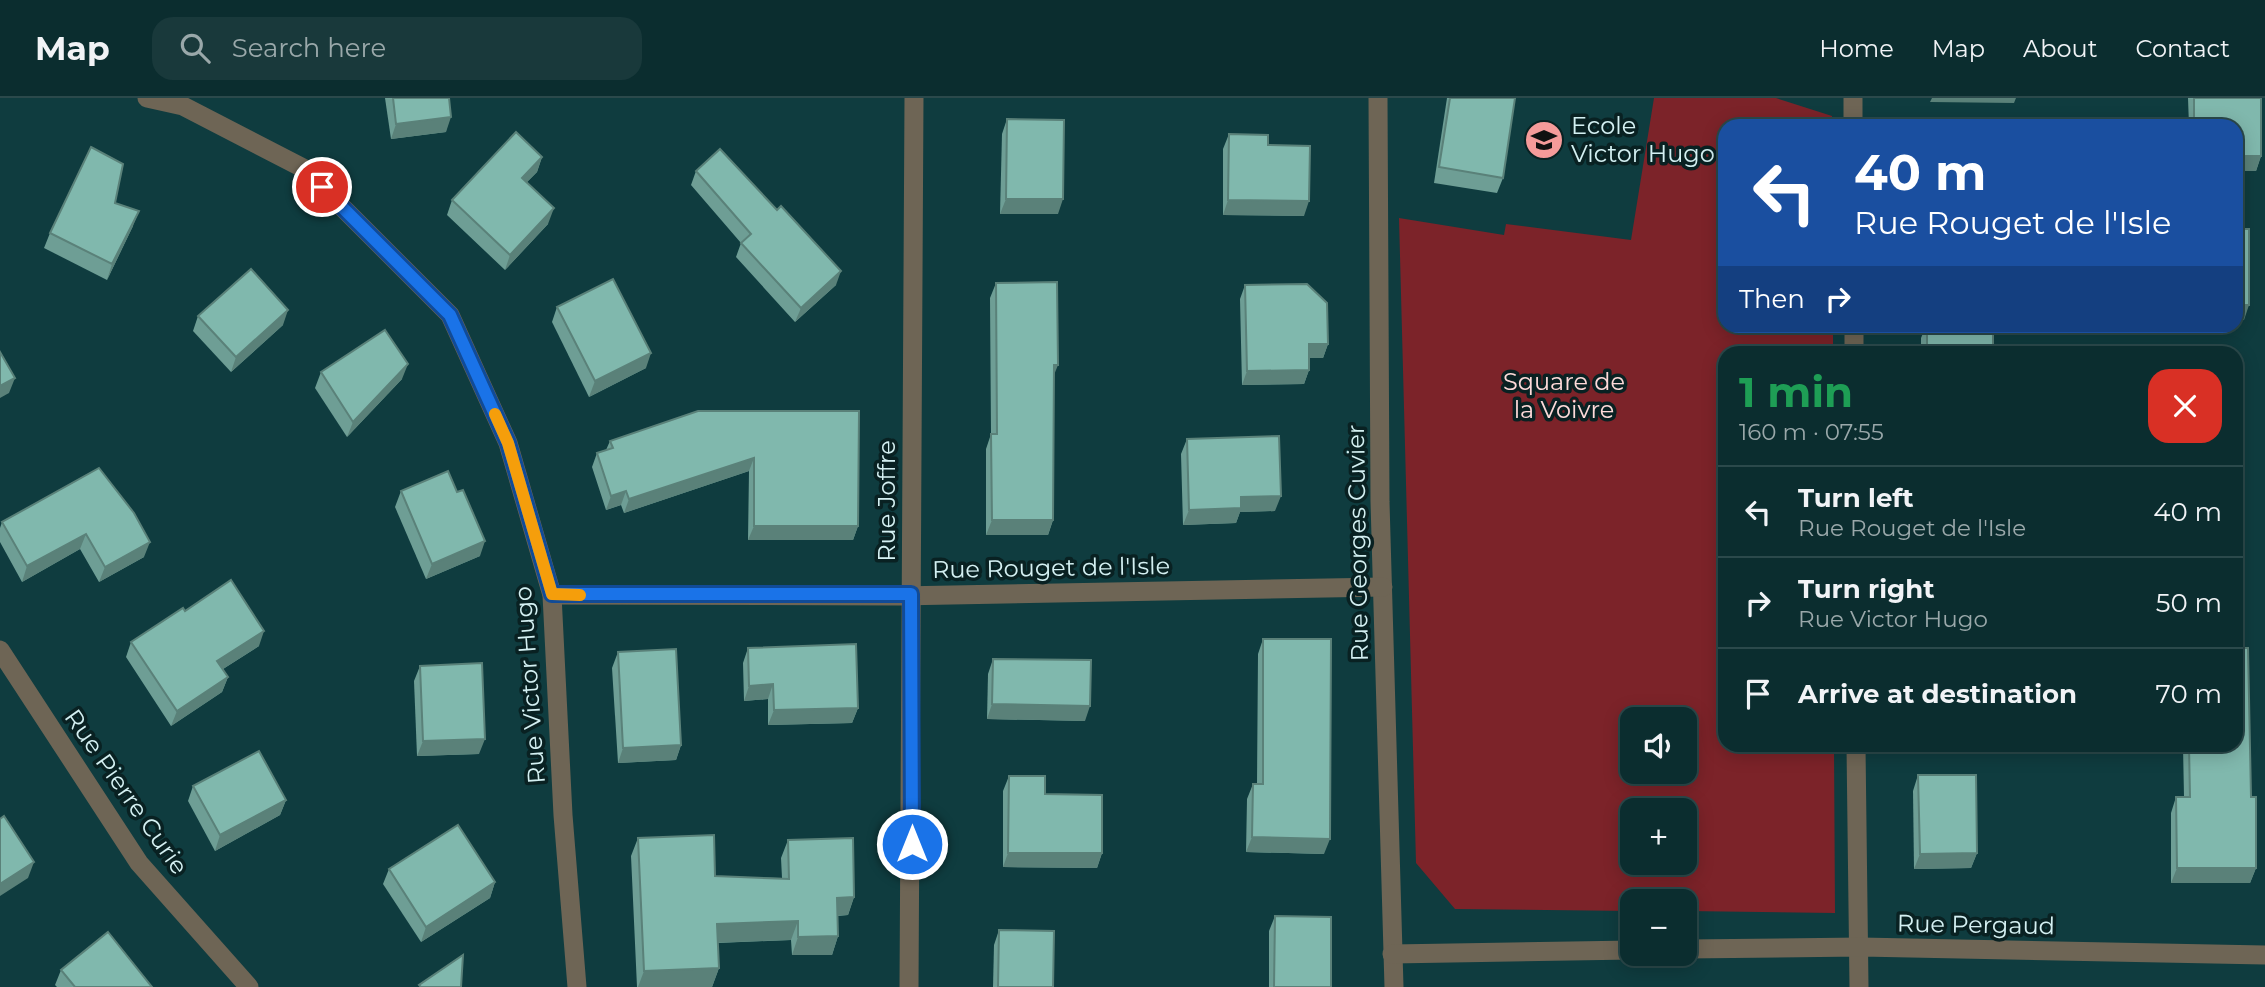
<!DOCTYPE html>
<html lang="en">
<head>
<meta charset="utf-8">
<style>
  body { margin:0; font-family:Montserrat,sans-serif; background:#19393b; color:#f1f3f6; height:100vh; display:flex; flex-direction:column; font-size:26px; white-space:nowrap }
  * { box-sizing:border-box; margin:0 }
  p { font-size:23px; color:#9aa8aa }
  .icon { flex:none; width:38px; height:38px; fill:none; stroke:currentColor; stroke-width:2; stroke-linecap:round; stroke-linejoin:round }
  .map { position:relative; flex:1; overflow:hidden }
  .side { position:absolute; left:1718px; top:248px; width:525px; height:406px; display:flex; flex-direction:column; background:#0b2d2f; border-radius:21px; box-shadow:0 4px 18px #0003,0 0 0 2px #2b494b }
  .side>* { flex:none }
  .top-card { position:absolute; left:1718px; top:21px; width:525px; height:214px; border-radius:21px; box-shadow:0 4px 18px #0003,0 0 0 2px #2b494b; background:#1a4fa0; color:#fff; overflow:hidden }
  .buttons { position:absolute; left:1620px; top:609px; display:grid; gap:14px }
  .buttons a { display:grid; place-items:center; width:77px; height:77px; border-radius:14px; background:#0b2d2f; box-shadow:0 4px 18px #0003,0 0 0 2px #2b494b; font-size:35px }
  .pin { position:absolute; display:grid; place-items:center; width:60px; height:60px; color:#fff; margin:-30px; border:4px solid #fff; border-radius:50%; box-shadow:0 2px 7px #0007 }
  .me { position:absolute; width:77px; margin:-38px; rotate:0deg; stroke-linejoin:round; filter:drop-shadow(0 0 5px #0008) }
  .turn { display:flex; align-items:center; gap:24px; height:147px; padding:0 21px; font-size:32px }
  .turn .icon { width:91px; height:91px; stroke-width:2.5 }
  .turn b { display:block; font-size:49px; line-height:60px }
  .then { display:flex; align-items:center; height:66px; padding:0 21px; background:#0003; gap:14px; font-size:26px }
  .round { display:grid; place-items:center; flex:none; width:74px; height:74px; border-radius:21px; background:#19393b }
  .head { display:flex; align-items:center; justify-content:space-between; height:119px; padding:0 21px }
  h1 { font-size:42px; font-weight:700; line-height:52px; color:#1e9e55 }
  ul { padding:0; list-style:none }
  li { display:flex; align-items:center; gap:21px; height:91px; padding:0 21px; border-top:2px solid #2b494b }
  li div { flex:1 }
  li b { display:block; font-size:26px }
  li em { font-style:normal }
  header { display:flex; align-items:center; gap:42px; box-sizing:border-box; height:98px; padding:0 35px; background:#0b2d2f; border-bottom:2px solid #2b494b }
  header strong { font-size:33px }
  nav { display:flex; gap:38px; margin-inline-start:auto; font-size:24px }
  .search { width:490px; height:63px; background:#19393b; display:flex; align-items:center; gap:18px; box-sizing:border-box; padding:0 24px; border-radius:21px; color:#9aa8aa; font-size:26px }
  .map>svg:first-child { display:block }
</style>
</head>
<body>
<header>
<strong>Map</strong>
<div class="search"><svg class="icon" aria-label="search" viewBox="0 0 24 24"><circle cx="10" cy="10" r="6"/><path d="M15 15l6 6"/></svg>Search here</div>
<nav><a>Home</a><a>Map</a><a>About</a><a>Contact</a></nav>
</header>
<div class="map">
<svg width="2265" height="889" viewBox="0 0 2265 889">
  <rect width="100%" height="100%" fill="#0f3c3f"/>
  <path fill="#7c2329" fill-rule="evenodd" d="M 1654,0 L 1776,0 L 1832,18 L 1832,28 L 1726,28 L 1726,228 L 1833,228 L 1833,255 L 1726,256 L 1726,648 L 1834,648 L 1835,815 L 1685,813 L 1685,803 L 1633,803 L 1633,813 L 1455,811 L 1416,765 L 1399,120 L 1504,137 L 1506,126 L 1631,142 ZM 1633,621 L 1685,621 L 1685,674 L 1633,674 ZM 1633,712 L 1685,712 L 1685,765 L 1633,765 Z"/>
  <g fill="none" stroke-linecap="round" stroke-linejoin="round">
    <g stroke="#6e6555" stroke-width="19">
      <path d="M 147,0 L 183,8 L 303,70 L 450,217 L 508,345 L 552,497 L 563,717 L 577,889"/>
      <path d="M 1378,0 L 1380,404 L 1394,889"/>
      <path d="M 1853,0 L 1853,28"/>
      <path d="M 1854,228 L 1854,256"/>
      <path d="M 552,497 L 899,498 L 1383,489"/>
      <path d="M 0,552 L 139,765 L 249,889"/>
      <path d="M 1856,648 L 1859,889"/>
      <path d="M 1685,851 L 1861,849 L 2265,857"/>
      <path d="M 1392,856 L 1633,852"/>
      <path d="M 909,889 L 914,0"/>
    </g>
  </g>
  <g fill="#6e9e95">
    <path d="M 385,0 L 449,0 L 446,34 L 391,41 Z"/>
    <path d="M 1447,0 L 1515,0 L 1503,80 L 1497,95 L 1434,85 Z"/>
    <path d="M 2188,0 L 2261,0 L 2261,58 L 2256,73 L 2236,73 L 2236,28 L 2189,28 Z"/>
    <path d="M 1007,21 L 1058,116 L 1000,116 L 1002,36 Z"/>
    <path d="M 1229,36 L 1268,47 L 1304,118 L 1223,117 L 1223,51 Z"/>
    <path d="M 542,59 L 537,74 L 526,85 L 548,126 L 505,172 L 447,117 L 452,102 Z"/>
    <path d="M 696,73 L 777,112 L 836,187 L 795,224 L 736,159 L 741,145 L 691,87 Z"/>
    <path d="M 115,105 L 133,128 L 107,182 L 44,150 L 50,135 Z"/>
    <path d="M 996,185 L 1054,279 L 1053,422 L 1048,437 L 986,437 L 986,351 L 991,336 L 990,200 Z"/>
    <path d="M 1245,187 L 1328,246 L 1323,260 L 1309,260 L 1309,272 L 1304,286 L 1242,287 L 1240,201 Z"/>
    <path d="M 557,209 L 646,270 L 589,299 L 552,224 Z"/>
    <path d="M 198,218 L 283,227 L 231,274 L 193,233 Z"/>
    <path d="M 1926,228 L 1993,228 L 1993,256 L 1921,256 L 1921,240 Z"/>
    <path d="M 321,274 L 402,281 L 347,339 L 315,290 Z"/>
    <path d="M 698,313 L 858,428 L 853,442 L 748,442 L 749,373 L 624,415 L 621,407 L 606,412 L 592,369 L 597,355 L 606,352 L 610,343 Z"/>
    <path d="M 1187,341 L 1275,413 L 1240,414 L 1236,425 L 1183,427 L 1181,356 Z"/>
    <path d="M 401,393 L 480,458 L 426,481 L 395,409 Z"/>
    <path d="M 134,415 L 144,459 L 99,484 L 80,451 L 22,484 L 0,444 L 0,430 L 2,424 Z"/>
    <path d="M 185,513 L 259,548 L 223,571 L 228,579 L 222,594 L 171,628 L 126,559 L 131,544 Z"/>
    <path d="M 1263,541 L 1324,756 L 1246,754 L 1247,701 L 1253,686 L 1257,686 L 1258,556 Z"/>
    <path d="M 748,550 L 858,610 L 852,625 L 768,627 L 768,601 L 744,603 L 743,565 Z"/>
    <path d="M 618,554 L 681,647 L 676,662 L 618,665 L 612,570 Z"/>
    <path d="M 993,561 L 1085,623 L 987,621 L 988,576 Z"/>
    <path d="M 420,568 L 479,656 L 417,658 L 414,583 Z"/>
    <path d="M 2183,648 L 2236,648 L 2251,699 L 2256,770 L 2250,785 L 2171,785 L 2171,715 L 2176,699 L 2184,699 Z"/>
    <path d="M 1918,677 L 1977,755 L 1971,770 L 1914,771 L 1913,693 Z"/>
    <path d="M 1009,678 L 1045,696 L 1102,755 L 1097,770 L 1003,769 L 1003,693 Z"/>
    <path d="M 193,688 L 286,702 L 280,717 L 215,753 L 188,703 Z"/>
    <path d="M 638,740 L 715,778 L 782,780 L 781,760 L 788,742 L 854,799 L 848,817 L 838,818 L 838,838 L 832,857 L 792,857 L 791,842 L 718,845 L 719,870 L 712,889 L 637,889 L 631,758 Z"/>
    <path d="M 389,771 L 495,784 L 490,800 L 421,844 L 383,786 Z"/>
    <path d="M 1275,818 L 1331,889 L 1269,889 L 1269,833 Z"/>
    <path d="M 999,832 L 1053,889 L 993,889 L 994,847 Z"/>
    <path d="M 61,872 L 152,889 L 57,889 L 55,887 Z"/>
  </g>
  <g fill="#5a8179">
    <path d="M 1932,0 L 2016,0 L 2014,5 L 1930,4 Z"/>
    <path d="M 451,19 L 446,34 L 391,41 L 396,26 Z"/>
    <path d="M 2194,21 L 2202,21 L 2199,28 L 2192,28 Z"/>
    <path d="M 2236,58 L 2261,58 L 2256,73 L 2236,73 Z"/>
    <path d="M 542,59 L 537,74 L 516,95 L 522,80 Z"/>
    <path d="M 1006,101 L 1063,101 L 1058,116 L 1000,116 Z"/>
    <path d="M 1228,102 L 1309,103 L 1304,118 L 1223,117 Z"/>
    <path d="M 554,110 L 548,126 L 505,172 L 510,157 Z"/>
    <path d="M 139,113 L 133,128 L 107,182 L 112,166 Z"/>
    <path d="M 841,173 L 836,187 L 795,224 L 801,210 Z"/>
    <path d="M 2236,207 L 2249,207 L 2244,222 L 2236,222 Z"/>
    <path d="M 288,212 L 283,227 L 231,274 L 236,259 Z"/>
    <path d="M 1309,246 L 1328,246 L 1323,260 L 1303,260 Z"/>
    <path d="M 651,255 L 646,270 L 589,299 L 595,283 Z"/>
    <path d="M 408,266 L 402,281 L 347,339 L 353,324 Z"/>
    <path d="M 1054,267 L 1058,267 L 1052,282 Z"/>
    <path d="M 1309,272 L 1304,286 L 1242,287 L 1247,273 Z"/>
    <path d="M 15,280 L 9,295 L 0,300 L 0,288 Z"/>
    <path d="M 754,360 L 749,373 L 624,415 L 629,401 Z"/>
    <path d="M 626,393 L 621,407 L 606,412 L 611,398 Z"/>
    <path d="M 1281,398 L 1275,413 L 1240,414 L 1236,425 L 1183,427 L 1189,412 L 1241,399 Z"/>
    <path d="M 992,422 L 1053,422 L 1048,437 L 986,437 Z"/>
    <path d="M 754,428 L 858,428 L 853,442 L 748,442 Z"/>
    <path d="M 86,436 L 80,451 L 22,484 L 27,468 Z"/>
    <path d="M 485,443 L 480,458 L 426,481 L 432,466 Z"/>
    <path d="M 150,444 L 144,459 L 99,484 L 105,469 Z"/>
    <path d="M 2236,471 L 2243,471 L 2237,486 L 2236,486 Z"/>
    <path d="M 264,533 L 259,548 L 212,578 L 217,563 Z"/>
    <path d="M 228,579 L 222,594 L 171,628 L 177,613 Z"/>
    <path d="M 773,586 L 768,601 L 744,603 L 749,588 Z"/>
    <path d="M 992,606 L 1090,608 L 1085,623 L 987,621 Z"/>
    <path d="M 858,610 L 852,625 L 768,627 L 774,612 Z"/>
    <path d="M 485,641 L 479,656 L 417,658 L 423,643 Z"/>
    <path d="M 681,647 L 676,662 L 618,665 L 623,650 Z"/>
    <path d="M 286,702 L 280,717 L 215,753 L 220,737 Z"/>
    <path d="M 1252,739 L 1330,741 L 1324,756 L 1246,754 Z"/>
    <path d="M 1008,755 L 1102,755 L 1097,770 L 1003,769 Z"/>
    <path d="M 1977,755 L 1971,770 L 1914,771 L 1920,756 Z"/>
    <path d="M 34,764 L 28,780 L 0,798 L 0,786 Z"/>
    <path d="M 2177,770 L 2256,770 L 2250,785 L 2171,785 Z"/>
    <path d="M 495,784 L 490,800 L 421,844 L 426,829 Z"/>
    <path d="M 854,799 L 848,817 L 830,818 L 837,800 Z"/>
    <path d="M 798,823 L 791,842 L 710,845 L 717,826 Z"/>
    <path d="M 838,838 L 832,857 L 792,857 L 798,839 Z"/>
    <path d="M 719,870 L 712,889 L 638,889 L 644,873 Z"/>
  </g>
  <g fill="#80b8ad" stroke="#5a8179" stroke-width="2">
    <path d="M 393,0 L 449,0 L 451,19 L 396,26 Z"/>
    <path d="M 1450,0 L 1515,0 L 1503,80 L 1439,69 Z"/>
    <path d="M 2194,0 L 2261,0 L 2261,58 L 2236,58 L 2236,28 L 2202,28 L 2202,21 L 2194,21 Z"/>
    <path d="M 1007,21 L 1064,22 L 1063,101 L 1006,101 Z"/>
    <path d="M 516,34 L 542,59 L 522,80 L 554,110 L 510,157 L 452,102 Z"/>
    <path d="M 1229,36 L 1268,37 L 1268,47 L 1310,48 L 1309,103 L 1228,102 Z"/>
    <path d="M 91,49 L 123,66 L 115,105 L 139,113 L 112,166 L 50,135 Z"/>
    <path d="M 720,51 L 777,112 L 781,108 L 841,173 L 801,210 L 741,145 L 751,136 L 696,73 Z"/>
    <rect x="2236" y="131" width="13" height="76"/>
    <path d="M 251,171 L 288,212 L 236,259 L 198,218 Z"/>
    <path d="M 613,181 L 651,255 L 595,283 L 557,209 Z"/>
    <path d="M 1057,184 L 1058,267 L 1054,267 L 1053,422 L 992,422 L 991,336 L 997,336 L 996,185 Z"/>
    <path d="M 1307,186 L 1327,205 L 1328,246 L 1309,246 L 1309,272 L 1247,273 L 1245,187 Z"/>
    <rect x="1927" y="228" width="66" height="28"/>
    <path d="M 385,232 L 408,266 L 353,324 L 321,274 Z"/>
    <path d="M 0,254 L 15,280 L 0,288 Z"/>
    <path d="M 2236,285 L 2240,285 L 2243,471 L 2236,471 Z"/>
    <path d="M 698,313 L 859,313 L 858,428 L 754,428 L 754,360 L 629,401 L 626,393 L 611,398 L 597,355 L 613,350 L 610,343 Z"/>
    <path d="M 1279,338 L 1281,398 L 1241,399 L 1241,410 L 1189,412 L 1187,341 Z"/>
    <path d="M 99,370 L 134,415 L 150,444 L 105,469 L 86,436 L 27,468 L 2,424 Z"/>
    <path d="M 448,373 L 457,394 L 463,392 L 485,443 L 432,466 L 401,393 Z"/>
    <path d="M 231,482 L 264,533 L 217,563 L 228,579 L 177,613 L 131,544 L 183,510 L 185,513 Z"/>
    <path d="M 1263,541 L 1331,541 L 1330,741 L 1252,739 L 1253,686 L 1263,686 Z"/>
    <path d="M 856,546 L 858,610 L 774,612 L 773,586 L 749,588 L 748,550 Z"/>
    <path d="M 2236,550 L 2248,550 L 2251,699 L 2256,699 L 2256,770 L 2177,770 L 2176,699 L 2190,699 L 2189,648 L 2236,648 Z"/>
    <path d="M 676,551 L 681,647 L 623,650 L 618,554 Z"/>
    <path d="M 993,561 L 1091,562 L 1090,608 L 992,606 Z"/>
    <path d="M 482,565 L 485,641 L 423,643 L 420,568 Z"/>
    <path d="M 259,653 L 286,702 L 220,737 L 193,688 Z"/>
    <path d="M 1918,677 L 1976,677 L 1977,755 L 1920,756 Z"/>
    <path d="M 1009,678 L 1045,678 L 1045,696 L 1102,697 L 1102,755 L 1008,755 Z"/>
    <path d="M 4,718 L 34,764 L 0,786 L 0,721 Z"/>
    <path d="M 458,727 L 495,784 L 426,829 L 389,771 Z"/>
    <path d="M 714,737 L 715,778 L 789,781 L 788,742 L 853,740 L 854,799 L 837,800 L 838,838 L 798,839 L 798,823 L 717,826 L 719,870 L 644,873 L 638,740 Z"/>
    <path d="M 1275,818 L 1331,819 L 1331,889 L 1274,889 Z"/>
    <path d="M 999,832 L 1054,833 L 1053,889 L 998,889 Z"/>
    <path d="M 108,834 L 152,889 L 75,889 L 61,872 Z"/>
    <path d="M 463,857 L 461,889 L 421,889 L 419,887 Z"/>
  </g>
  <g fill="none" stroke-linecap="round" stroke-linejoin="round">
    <defs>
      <path id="route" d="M 322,89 L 450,217 L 508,345 L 552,496 L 911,496 L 912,746"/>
    </defs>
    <use href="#route" stroke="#114b97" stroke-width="18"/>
    <use href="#route" stroke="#1a73e8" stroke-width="12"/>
    <path stroke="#f59e0b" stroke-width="12" d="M 495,316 L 508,345 L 552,496 L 580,497"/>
  </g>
  <defs>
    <symbol id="school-disc" viewBox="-11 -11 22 22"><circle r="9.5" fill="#f59b9a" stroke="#092122"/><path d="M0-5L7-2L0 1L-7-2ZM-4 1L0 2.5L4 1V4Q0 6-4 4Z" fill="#111"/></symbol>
  </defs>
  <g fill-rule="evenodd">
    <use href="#school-disc" x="1522" y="20" width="44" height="44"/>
  </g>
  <g text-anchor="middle" stroke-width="7" stroke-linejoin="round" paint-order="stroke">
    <g font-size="24" fill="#d4f0f2" stroke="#092122" text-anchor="start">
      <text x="1571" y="36">Ecole<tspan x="1571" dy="28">Victor Hugo</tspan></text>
    </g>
    <g font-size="24" fill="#fedad9" stroke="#092122">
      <text x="1564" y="292">Square de<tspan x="1564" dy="28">la Voivre</tspan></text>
    </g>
    <g font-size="24" fill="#d4f0f2" stroke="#092122">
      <text transform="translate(887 403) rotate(-90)" y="8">Rue Joffre</text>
      <text transform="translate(1358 445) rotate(-91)" y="8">Rue Georges Cuvier</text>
      <text transform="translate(1051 470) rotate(-1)" y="8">Rue Rouget de l'Isle</text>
      <text transform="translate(530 587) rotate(-94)" y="8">Rue Victor Hugo</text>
      <text transform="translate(126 694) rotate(55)" y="8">Rue Pierre Curie</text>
      <text transform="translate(1976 827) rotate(1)" y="8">Rue Pergaud</text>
    </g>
  </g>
</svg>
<div class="buttons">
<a><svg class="icon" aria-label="sound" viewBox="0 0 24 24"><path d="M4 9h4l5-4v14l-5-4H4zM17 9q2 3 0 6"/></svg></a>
<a>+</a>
<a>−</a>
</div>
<div class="pin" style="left:322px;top:89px;background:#d93025"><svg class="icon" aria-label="arrive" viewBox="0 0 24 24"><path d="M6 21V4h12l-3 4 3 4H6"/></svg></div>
<svg class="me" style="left:912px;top:746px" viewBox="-20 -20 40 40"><circle r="17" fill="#1a73e8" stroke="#fff" stroke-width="3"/><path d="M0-11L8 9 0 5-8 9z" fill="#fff"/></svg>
<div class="top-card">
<div class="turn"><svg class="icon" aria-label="left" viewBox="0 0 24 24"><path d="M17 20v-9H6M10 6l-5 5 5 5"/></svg><div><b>40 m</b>Rue Rouget de l'Isle</div></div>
<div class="then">Then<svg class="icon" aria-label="right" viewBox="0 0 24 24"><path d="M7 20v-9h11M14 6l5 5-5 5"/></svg></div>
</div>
<section class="side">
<div class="head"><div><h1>1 min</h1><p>160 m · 07:55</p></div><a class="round" style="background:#d93025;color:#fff"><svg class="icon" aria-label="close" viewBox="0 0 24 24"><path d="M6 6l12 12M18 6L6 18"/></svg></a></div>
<ul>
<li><svg class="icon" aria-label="left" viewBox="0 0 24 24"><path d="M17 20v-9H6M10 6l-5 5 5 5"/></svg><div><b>Turn left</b><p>Rue Rouget de l'Isle</p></div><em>40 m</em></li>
<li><svg class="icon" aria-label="right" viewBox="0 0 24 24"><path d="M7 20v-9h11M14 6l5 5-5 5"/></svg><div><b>Turn right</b><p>Rue Victor Hugo</p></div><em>50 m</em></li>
<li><svg class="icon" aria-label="arrive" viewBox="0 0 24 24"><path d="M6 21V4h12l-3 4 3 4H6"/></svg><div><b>Arrive at destination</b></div><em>70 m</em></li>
</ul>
</section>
</div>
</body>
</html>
